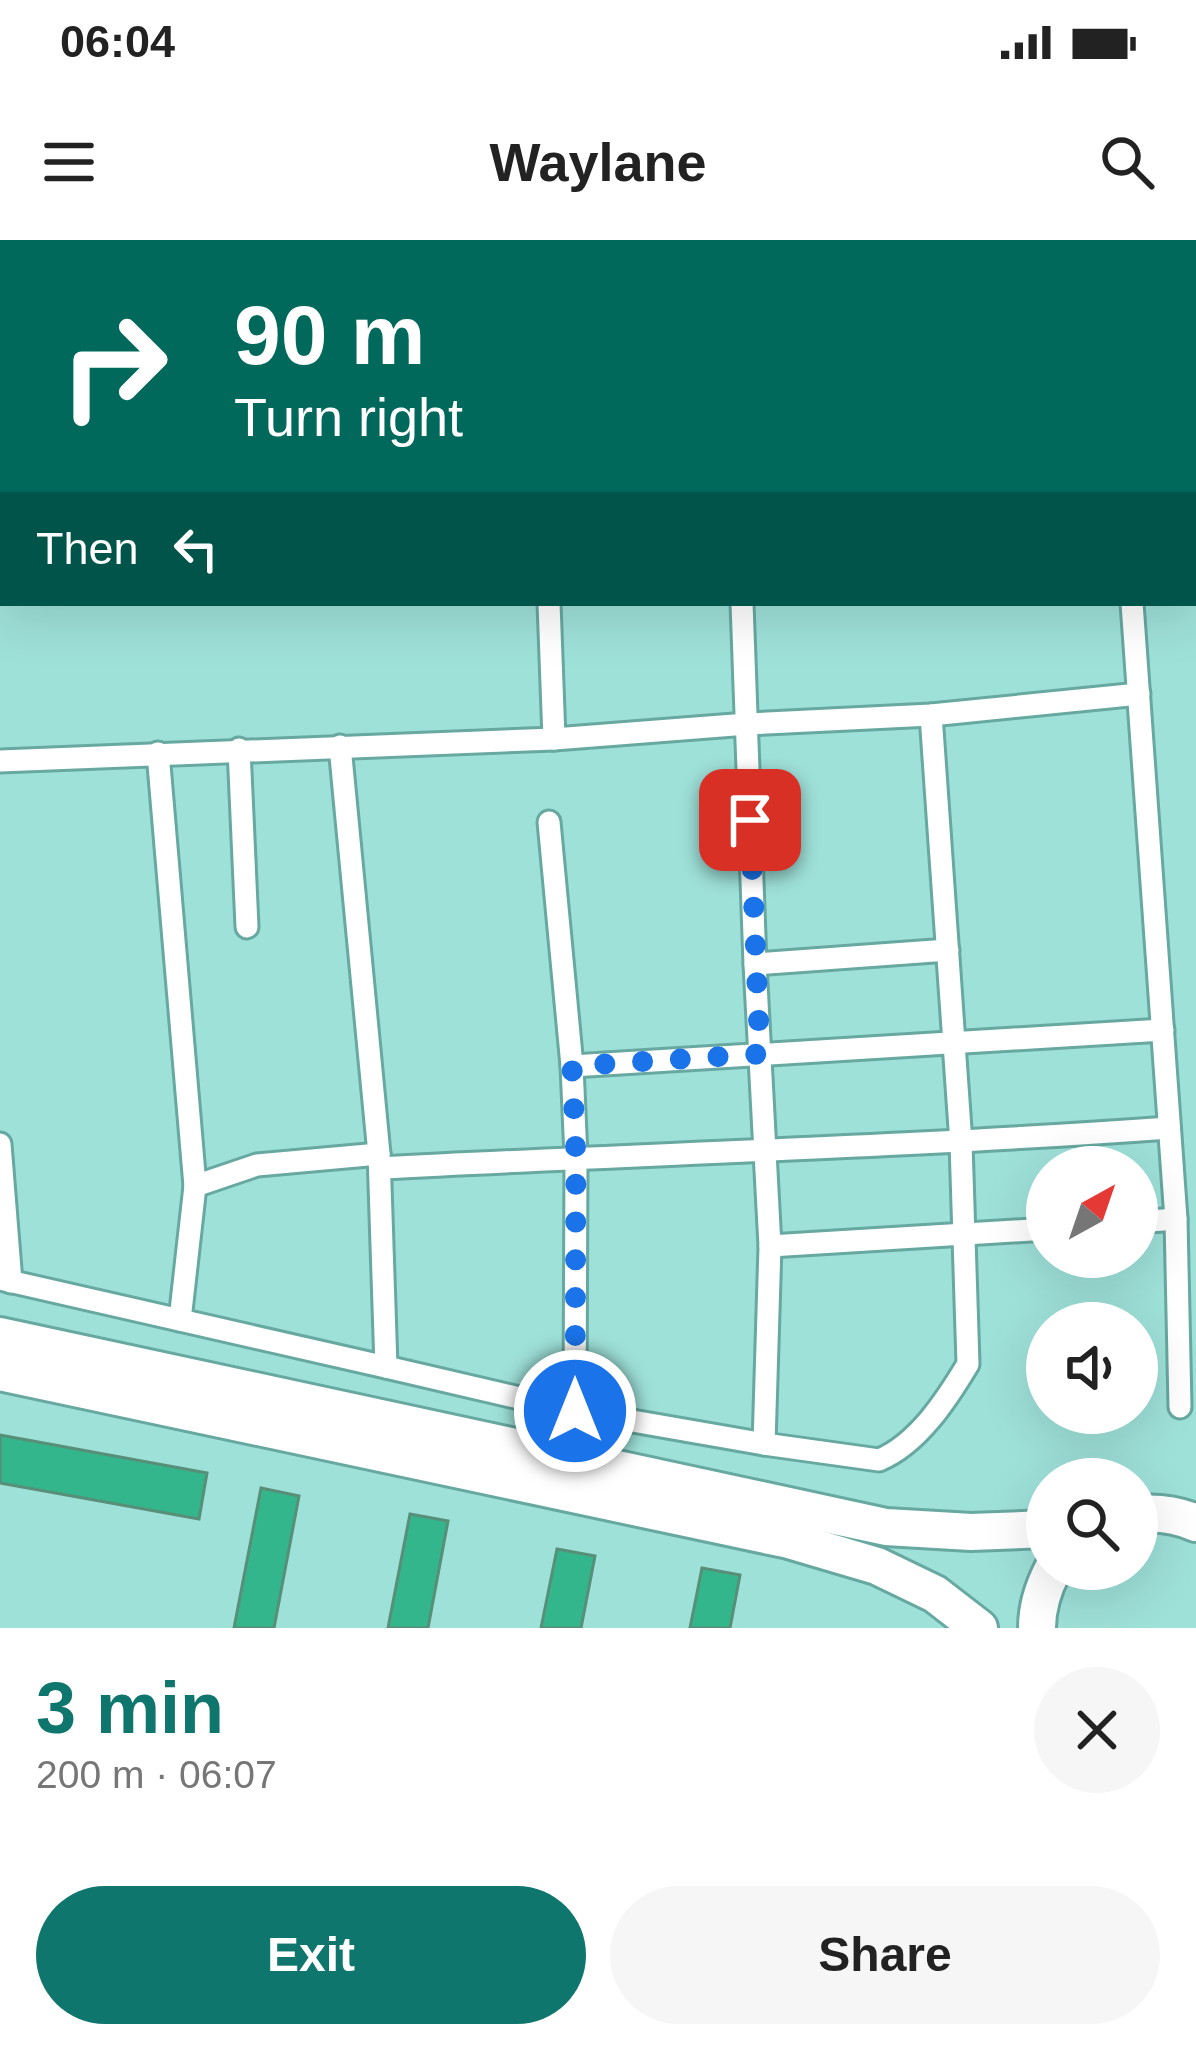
<!DOCTYPE html>
<html lang="en">
<head>
<meta charset="utf-8">
<style>
  body { margin:0; font-family:Helvetica,sans-serif; background:#f6f6f6; color:#222; height:100vh; display:flex; flex-direction:column; font-size:45px; white-space:nowrap }
  * { box-sizing:border-box; margin:0 }
  p { font-size:39px; color:#767676 }
  .icon { flex:none; width:66px; height:66px; fill:none; stroke:currentColor; stroke-width:2; stroke-linecap:round; stroke-linejoin:round }
  .map { position:relative; height:1388px; overflow:hidden }
  .side { display:flex; flex-direction:column; background:#fff; flex:1 }
  .side>* { flex:none }
  .hud { position:absolute; left:0px; top:0px; width:1197px; height:366px; box-shadow:0 12px 48px #0002; background:#00695c; color:#fff; overflow:hidden }
  .needle { width:78px; rotate:40deg }
  .controls { position:absolute; left:1026px; top:906px; display:grid; gap:24px }
  .controls a { display:grid; place-items:center; width:132px; height:132px; border-radius:50%; background:#fff; box-shadow:0 12px 48px #0002; font-size:60px }
  .pin { position:absolute; display:grid; place-items:center; width:102px; height:102px; color:#fff; margin:-51px; border-radius:24px; box-shadow:0 6px 18px #0006 }
  .me { position:absolute; width:132px; margin:-66px; rotate:0deg; stroke-linejoin:round; filter:drop-shadow(0 0 9px #0008) }
  .turn { display:flex; align-items:center; gap:42px; height:252px; padding:0 36px; font-size:54px }
  .turn .icon { width:156px; height:156px; stroke-width:2.5 }
  .turn b { display:block; font-size:84px; line-height:102px }
  .then { display:flex; align-items:center; height:114px; padding:0 36px; background:#0003; gap:24px; font-size:45px }
  .round { display:grid; place-items:center; flex:none; width:126px; height:126px; border-radius:63px; background:#f6f6f6 }
  .head { display:flex; align-items:center; justify-content:space-between; height:204px; padding:0 36px }
  h1 { font-size:72px; font-weight:700; line-height:90px; color:#0f766e }
  .action { display:flex; gap:24px; margin-top:auto; padding:24px 36px }
  .action a { flex:1; height:138px; border-radius:72px; background:#0f766e; color:#fff; font-size:48px; font-weight:700; line-height:138px; text-align:center }
  .action a+a { background:#f6f6f6; color:#222 }
  .status { display:flex; justify-content:space-between; align-items:center; height:84px; padding:0 60px; background:#fff; direction:ltr }
  .status svg { height:33px; fill:currentColor }
  header { display:flex; justify-content:space-between; align-items:center; height:156px; padding:0 36px; background:#fff; font-size:54px; font-weight:700 }
  .map>svg:first-child { display:block }
</style>
</head>
<body>
<div class="status"><b>06:04</b><svg viewBox="0 0 49 12"><path d="M0 12V9h3v3zM5 12V6h3v6zM10 12V3h3v9zM15 12V0h3v12zM26 1h20v11H26zM47 4h2v5h-2z"/></svg></div>
<header><svg class="icon" aria-label="menu" viewBox="0 0 24 24"><path d="M4 6h16M4 12h16M4 18h16"/></svg>Waylane<svg class="icon" aria-label="search" viewBox="0 0 24 24"><circle cx="10" cy="10" r="6"/><path d="M15 15l6 6"/></svg></header>
<div class="map">
<svg width="1196" height="1388" viewBox="0 0 1196 1388">
  <rect width="100%" height="100%" fill="#9ee1d9"/>
  <g fill="#34b68c" stroke="#578f78" stroke-width="3">
    <path d="M 0,1195 L 207,1233 L 199,1279 L 0,1243 Z"/>
    <path d="M 261,1248 L 299,1256 L 274,1388 L 234,1388 Z"/>
    <path d="M 410,1274 L 448,1281 L 428,1388 L 388,1388 Z"/>
    <path d="M 557,1309 L 595,1316 L 581,1388 L 541,1388 Z"/>
    <path d="M 702,1328 L 740,1335 L 730,1388 L 690,1388 Z"/>
  </g>
  <g fill="none" stroke-linecap="round" stroke-linejoin="round">
    <defs>
      <g id="minor">
        <path d="M 231,0 L 231,3"/>
        <path d="M 1107,0 L 1107,3"/>
        <path d="M 0,96 L 3,96"/>
        <path d="M 1194,317 L 1196,317"/>
        <path d="M 549,363 L 554,499"/>
        <path d="M 1132,363 L 1176,979 L 1180,1167"/>
        <path d="M 340,506 L 379,914 L 386,1127 L 575,1171 L 764,1204 L 770,1006 L 755,724 L 742,363"/>
        <path d="M 239,509 L 247,687"/>
        <path d="M 158,513 L 195,946 L 180,1080"/>
        <path d="M 0,521 L 554,499 L 747,484 L 931,475 L 1139,454"/>
        <path d="M 549,582 L 572,826 L 576,917 L 575,1171"/>
        <path d="M 755,724 L 948,710"/>
        <path d="M 572,826 L 1163,790"/>
        <path d="M 0,904 L 11,1042"/>
        <path d="M 380,928 C 643,914 907,907 1169,888"/>
        <path d="M 195,946 L 257,925 L 379,914"/>
        <path d="M 1137,982 L 1176,979"/>
        <path d="M 770,1006 L 1047,989"/>
        <path d="M 0,1039 L 386,1127"/>
        <path d="M 764,1204 L 879,1220 C 918,1204 947,1159 968,1124 L 961,903 L 931,475"/>
      </g>
      <g id="primary">
        <path d="M 0,1096 L 886,1287 L 971,1292 L 1047,1289"/>
        <path d="M 0,1132 L 789,1300 L 877,1326 L 935,1354 L 979,1388"/>
        <path d="M 1137,1274 C 1158,1272 1176,1274 1196,1283"/>
        <path d="M 1037,1388 C 1037,1366 1043,1348 1053,1329"/>
      </g>
    </defs>
    <use href="#minor" stroke="#67a8a1" stroke-width="27"/>
    <use href="#primary" stroke="#67a8a1" stroke-width="42"/>
    <use href="#minor" stroke="#fff" stroke-width="21"/>
    <use href="#primary" stroke="#fff" stroke-width="36"/>
  </g>
  <g fill="none" stroke-linecap="round" stroke-linejoin="round">
    <path stroke="#1a73e8" stroke-width="21" stroke-dasharray="0 37.8" d="M 575,1171 L 576,917 L 572,826 L 760,814 L 750,580"/>
  </g>
</svg>
<div class="controls">
<a><svg class="needle" viewBox="-14 -14 28 28"><path d="M0-13l5 13h-10z" fill="#e53935"/><path d="M0 13l5-13h-10z" fill="#767676"/></svg></a>
<a><svg class="icon" aria-label="sound" viewBox="0 0 24 24"><path d="M4 9h4l5-4v14l-5-4H4zM17 9q2 3 0 6"/></svg></a>
<a><svg class="icon" aria-label="search" viewBox="0 0 24 24"><circle cx="10" cy="10" r="6"/><path d="M15 15l6 6"/></svg></a>
</div>
<div class="pin" style="left:750px;top:580px;background:#d93025"><svg class="icon" aria-label="arrive" viewBox="0 0 24 24"><path d="M6 21V4h12l-3 4 3 4H6"/></svg></div>
<svg class="me" style="left:575px;top:1171px" viewBox="-20 -20 40 40"><circle r="17" fill="#1a73e8" stroke="#fff" stroke-width="3"/><path d="M0-11L8 9 0 5-8 9z" fill="#fff"/></svg>
<div class="hud">
<div class="turn"><svg class="icon" aria-label="right" viewBox="0 0 24 24"><path d="M7 20v-9h11M14 6l5 5-5 5"/></svg><div><b>90 m</b>Turn right</div></div>
<div class="then">Then<svg class="icon" aria-label="left" viewBox="0 0 24 24"><path d="M17 20v-9H6M10 6l-5 5 5 5"/></svg></div>
</div>
</div>
<section class="side">
<div class="head"><div><h1>3 min</h1><p>200 m · 06:07</p></div><a class="round"><svg class="icon" aria-label="close" viewBox="0 0 24 24"><path d="M6 6l12 12M18 6L6 18"/></svg></a></div>
<div class="action"><a>Exit</a><a>Share</a></div>
</section>
</body>
</html>
